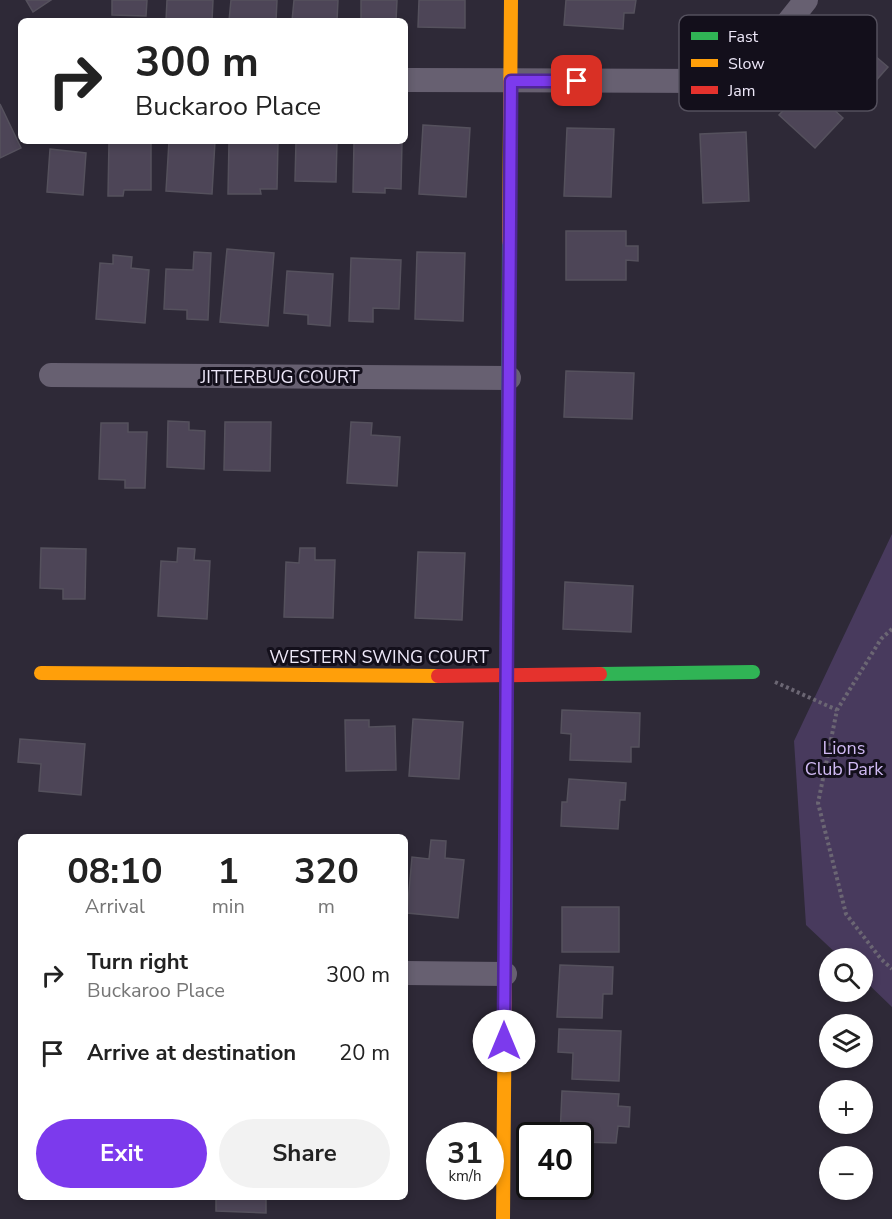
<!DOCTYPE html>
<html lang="en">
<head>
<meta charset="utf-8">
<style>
  body { margin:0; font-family:"Nunito Sans",sans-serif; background:#f2f2f2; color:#222; height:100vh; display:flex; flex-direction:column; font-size:22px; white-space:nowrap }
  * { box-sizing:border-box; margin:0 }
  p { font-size:20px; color:#767676 }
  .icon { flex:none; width:33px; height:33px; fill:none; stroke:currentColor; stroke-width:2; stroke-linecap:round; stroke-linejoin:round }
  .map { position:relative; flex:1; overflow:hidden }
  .side { position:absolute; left:18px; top:834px; width:390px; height:366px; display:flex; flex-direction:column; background:#fff; border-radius:9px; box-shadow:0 3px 9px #0003 }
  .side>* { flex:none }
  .banner { position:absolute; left:18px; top:18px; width:390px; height:126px; border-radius:9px; box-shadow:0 3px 9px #0003; background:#fff; color:#222; overflow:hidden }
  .controls { position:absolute; left:819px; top:948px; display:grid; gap:12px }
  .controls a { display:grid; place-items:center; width:54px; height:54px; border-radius:50%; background:#fff; box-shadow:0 3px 9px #0003; font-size:30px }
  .speed { position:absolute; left:426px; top:1122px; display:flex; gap:12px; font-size:30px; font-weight:700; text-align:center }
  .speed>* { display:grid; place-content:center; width:78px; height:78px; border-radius:50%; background:#fff; box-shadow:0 3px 9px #0003; line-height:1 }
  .speed small { font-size:15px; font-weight:400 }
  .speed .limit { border:3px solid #111; border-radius:9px; background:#fff; color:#111 }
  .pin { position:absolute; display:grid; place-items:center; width:51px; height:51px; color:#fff; margin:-26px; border-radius:12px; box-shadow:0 3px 9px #0006 }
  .me { position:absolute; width:66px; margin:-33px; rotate:0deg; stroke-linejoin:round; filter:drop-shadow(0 0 4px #0008) }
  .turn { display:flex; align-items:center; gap:21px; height:126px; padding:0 18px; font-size:27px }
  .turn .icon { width:78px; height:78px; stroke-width:2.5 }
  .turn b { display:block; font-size:42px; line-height:51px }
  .eta { display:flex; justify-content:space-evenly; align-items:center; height:102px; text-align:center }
  .eta b { font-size:36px; font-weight:700; line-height:42px }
  .cta { display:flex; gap:12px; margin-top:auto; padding:12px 18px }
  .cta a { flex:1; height:69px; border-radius:36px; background:#7c3aed; color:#fff; font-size:24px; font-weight:700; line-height:69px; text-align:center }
  .cta a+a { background:#f2f2f2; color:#222 }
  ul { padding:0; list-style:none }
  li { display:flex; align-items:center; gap:18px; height:78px; padding:0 18px }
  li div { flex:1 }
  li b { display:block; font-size:22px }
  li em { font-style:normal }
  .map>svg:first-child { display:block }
</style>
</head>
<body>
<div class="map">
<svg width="892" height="1219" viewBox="0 0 892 1219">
  <rect width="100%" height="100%" fill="#2e2937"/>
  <path fill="#483a5d" d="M 892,534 L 892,1007 L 863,979 L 862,958 L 841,958 L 806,925 L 794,741 Z"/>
  <g fill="#4d4557" stroke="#55515d" stroke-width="1.5">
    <path d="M 26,0 L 51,0 L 33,12 Z"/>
    <path d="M 112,0 L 147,0 L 146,16 L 112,15 Z"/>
    <path d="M 167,0 L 213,0 L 212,21 L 166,21 Z"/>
    <path d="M 231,0 L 277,0 L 276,21 L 229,21 Z"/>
    <path d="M 294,0 L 338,0 L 337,21 L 292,21 Z"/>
    <path d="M 361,0 L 397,0 L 396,21 L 361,21 Z"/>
    <path d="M 419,0 L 465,0 L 465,28 L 418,27 Z"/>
    <path d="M 566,0 L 636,0 L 634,13 L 624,13 L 623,29 L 564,25 Z"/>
    <path d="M 854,38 L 888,67 L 865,93 L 831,65 Z"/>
    <path d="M 807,85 L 843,118 L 815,148 L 779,115 Z"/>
    <path d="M 0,104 L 21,148 L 0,158 Z"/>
    <path d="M 423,125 L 470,128 L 466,197 L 419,194 Z"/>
    <path d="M 567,128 L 614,129 L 611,197 L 564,196 Z"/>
    <path d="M 746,132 L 749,201 L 703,203 L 700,134 Z"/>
    <path d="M 109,141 L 151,141 L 151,190 L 124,190 L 123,196 L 108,196 Z"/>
    <path d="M 169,141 L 215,141 L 212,194 L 166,191 Z"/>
    <path d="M 229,141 L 278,141 L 277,189 L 260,189 L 261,194 L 228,194 Z"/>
    <path d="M 296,141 L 337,141 L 336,182 L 295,181 Z"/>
    <path d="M 354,141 L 402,141 L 401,189 L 385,188 L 385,193 L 353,192 Z"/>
    <path d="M 50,149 L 86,153 L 83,195 L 47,192 Z"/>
    <path d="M 566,231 L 626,231 L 626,246 L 638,246 L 638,261 L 626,260 L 626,280 L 566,280 Z"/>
    <path d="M 227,249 L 274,253 L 268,326 L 220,322 Z"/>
    <path d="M 194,252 L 211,253 L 208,320 L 187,319 L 187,310 L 164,309 L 166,269 L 193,270 Z"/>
    <path d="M 417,252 L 465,253 L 463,321 L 415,319 Z"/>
    <path d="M 113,255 L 132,257 L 131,268 L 149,270 L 145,323 L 96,319 L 100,263 L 113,264 Z"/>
    <path d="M 351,258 L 401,260 L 399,309 L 373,308 L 373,322 L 349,321 Z"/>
    <path d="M 287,271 L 333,274 L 330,326 L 308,324 L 308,315 L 284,313 Z"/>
    <path d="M 566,371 L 634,373 L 632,419 L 564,417 Z"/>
    <path d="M 168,421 L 189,422 L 189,430 L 205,431 L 204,469 L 167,467 Z"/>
    <path d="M 225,422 L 271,422 L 270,471 L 224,470 Z"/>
    <path d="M 351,422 L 372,423 L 371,435 L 400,437 L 397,486 L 347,483 Z"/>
    <path d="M 101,423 L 128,423 L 128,432 L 147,432 L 145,488 L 125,488 L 125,480 L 99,479 Z"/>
    <path d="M 41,548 L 86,549 L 85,599 L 63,599 L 63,589 L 40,588 Z"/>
    <path d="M 178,548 L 195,549 L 194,560 L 210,561 L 207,619 L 158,616 L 161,561 L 177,562 Z"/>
    <path d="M 300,548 L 315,548 L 315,560 L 335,560 L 333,618 L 284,617 L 286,562 L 299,563 Z"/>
    <path d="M 418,552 L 465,553 L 462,620 L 415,618 Z"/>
    <path d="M 565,582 L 633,586 L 631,632 L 563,629 Z"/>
    <path d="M 562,710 L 640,713 L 639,747 L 631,747 L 631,762 L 570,760 L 571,734 L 561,733 Z"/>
    <path d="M 413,719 L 463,722 L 459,779 L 409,776 Z"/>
    <path d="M 345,720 L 369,720 L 369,727 L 395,726 L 396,770 L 346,771 Z"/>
    <path d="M 20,739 L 85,744 L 81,795 L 39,791 L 41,764 L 18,762 Z"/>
    <path d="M 569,779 L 626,783 L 625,800 L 620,800 L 618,829 L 561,826 L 562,802 L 567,802 Z"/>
    <path d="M 431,840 L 446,841 L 445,858 L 464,860 L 458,918 L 407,913 L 412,857 L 429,859 Z"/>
    <rect x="562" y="907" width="57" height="45"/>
    <path d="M 560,965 L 613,967 L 612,994 L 603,994 L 602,1018 L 557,1017 Z"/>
    <path d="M 559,1029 L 621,1031 L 619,1081 L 572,1079 L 573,1053 L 558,1052 Z"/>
    <path d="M 562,1091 L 619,1094 L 618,1106 L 630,1107 L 629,1127 L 618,1126 L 616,1143 L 580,1142 L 580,1136 L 560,1136 Z"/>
    <path d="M 216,1197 L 266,1197 L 266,1213 L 216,1211 Z"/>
  </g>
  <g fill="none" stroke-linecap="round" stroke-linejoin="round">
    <g stroke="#6b6673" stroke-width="4" stroke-dasharray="3 3" stroke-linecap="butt">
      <path d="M 892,629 L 881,639 L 837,710 L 818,803 L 846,914 L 881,959 L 892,969"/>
      <path d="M 775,682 L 837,710"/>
    </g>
    <g stroke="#676071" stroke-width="24">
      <path d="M 405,80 L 709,81 L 771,44 L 806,0"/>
      <path d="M 51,375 L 509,378"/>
      <path d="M 405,973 L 505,974"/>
    </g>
    <g stroke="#30b455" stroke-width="14">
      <path d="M 600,674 L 753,672"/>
      <path d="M 505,979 L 509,241"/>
    </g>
    <g stroke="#ff9f0a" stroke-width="14">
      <path d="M 509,241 L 511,0"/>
      <path d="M 41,673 L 438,676"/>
      <path d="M 503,1219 L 505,979"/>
    </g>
    <path stroke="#e5322d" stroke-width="14" d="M 438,676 L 600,674"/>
  </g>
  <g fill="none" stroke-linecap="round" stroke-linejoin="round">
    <defs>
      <path id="route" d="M 504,1041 L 511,81 L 577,81"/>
    </defs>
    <use href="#route" stroke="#51269a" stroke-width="15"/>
    <use href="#route" stroke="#7c3aed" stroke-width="10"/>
  </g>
  <g text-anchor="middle" stroke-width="6" stroke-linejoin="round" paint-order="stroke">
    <g font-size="18" fill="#ede7f8" stroke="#130f1b">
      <text x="280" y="383">JITTERBUG COURT</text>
      <text x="379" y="663">WESTERN SWING COURT</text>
    </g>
    <g font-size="18" fill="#d0baf3" stroke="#130f1b">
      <text x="844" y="754">Lions<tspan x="844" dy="21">Club Park</tspan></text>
    </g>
  </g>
  <rect x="679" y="15" width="198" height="96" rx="9" fill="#130f1b" stroke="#54505d" stroke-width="1.5"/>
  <rect x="691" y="32" width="27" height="8" fill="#30b455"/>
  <rect x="691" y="59" width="27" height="8" fill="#ff9f0a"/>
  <rect x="691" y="86" width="27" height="8" fill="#e5322d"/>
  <g font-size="16" fill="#ede7f8">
    <text x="728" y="42">Fast</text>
    <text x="728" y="69">Slow</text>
    <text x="728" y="96">Jam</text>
  </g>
</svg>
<div class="controls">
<a><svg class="icon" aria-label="search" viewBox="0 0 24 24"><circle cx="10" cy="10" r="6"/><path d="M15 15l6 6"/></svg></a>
<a><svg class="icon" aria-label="layers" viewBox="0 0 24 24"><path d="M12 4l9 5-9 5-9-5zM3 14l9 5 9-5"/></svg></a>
<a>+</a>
<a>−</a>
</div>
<div class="speed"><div>31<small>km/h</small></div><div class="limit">40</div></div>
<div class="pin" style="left:577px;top:81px;background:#d93025"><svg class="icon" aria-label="arrive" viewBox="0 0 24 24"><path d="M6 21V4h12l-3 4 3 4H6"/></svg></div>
<svg class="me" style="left:504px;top:1041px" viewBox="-20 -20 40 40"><circle r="19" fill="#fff"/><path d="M0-13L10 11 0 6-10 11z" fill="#7c3aed"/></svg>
<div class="banner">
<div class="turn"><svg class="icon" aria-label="right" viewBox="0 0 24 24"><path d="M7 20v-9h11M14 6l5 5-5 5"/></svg><div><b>300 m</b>Buckaroo Place</div></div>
</div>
<section class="side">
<div class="eta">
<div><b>08:10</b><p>Arrival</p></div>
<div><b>1</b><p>min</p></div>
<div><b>320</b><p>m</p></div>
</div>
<ul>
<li><svg class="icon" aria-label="right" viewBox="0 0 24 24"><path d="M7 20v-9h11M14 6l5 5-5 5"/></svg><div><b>Turn right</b><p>Buckaroo Place</p></div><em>300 m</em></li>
<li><svg class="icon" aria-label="arrive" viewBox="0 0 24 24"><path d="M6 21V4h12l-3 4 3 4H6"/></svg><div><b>Arrive at destination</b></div><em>20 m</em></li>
</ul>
<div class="cta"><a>Exit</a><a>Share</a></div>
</section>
</div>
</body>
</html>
